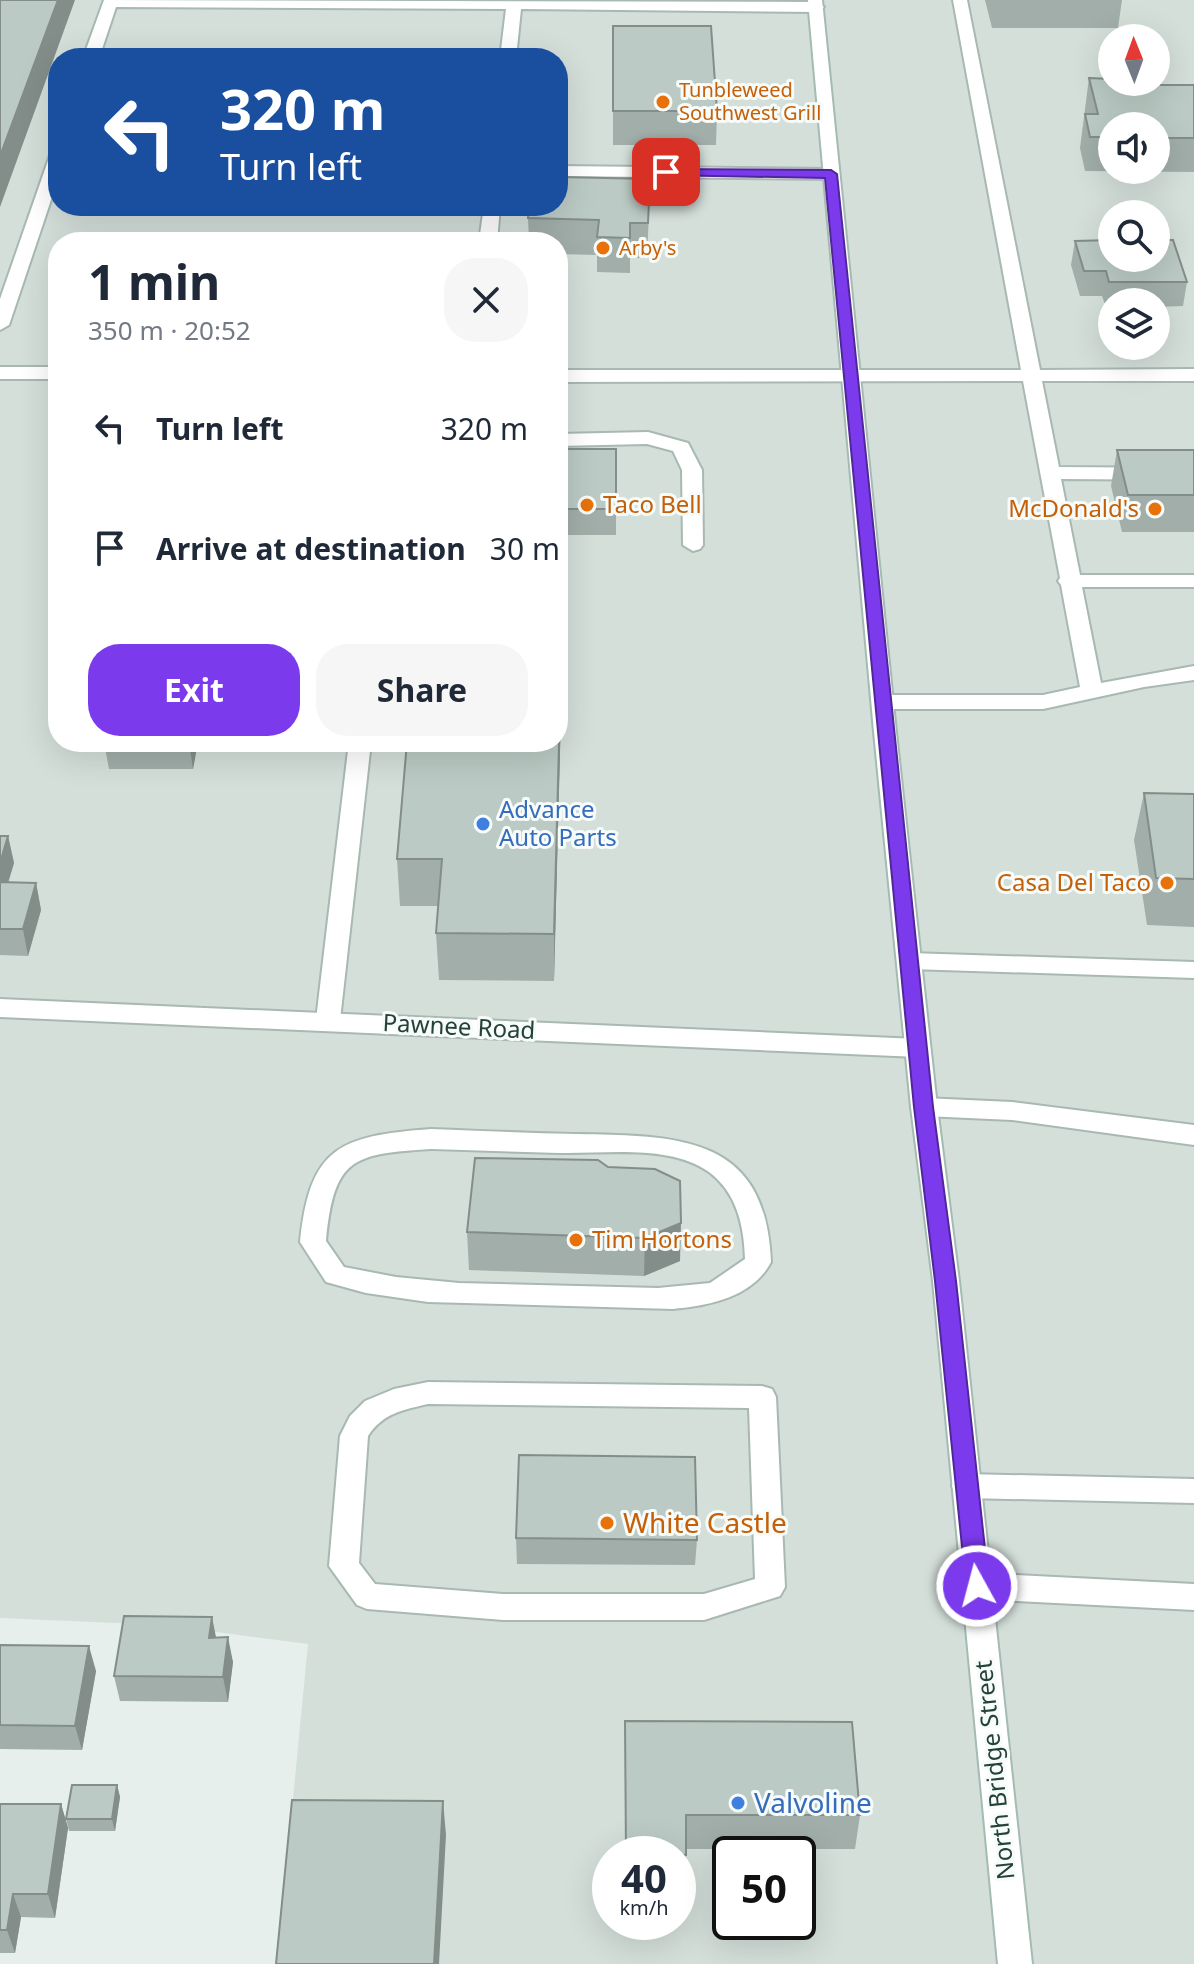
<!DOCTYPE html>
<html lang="en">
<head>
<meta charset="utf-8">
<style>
  body { margin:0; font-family:"Noto Sans",sans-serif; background:#f6f6f7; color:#1f2937; height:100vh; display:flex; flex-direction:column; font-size:30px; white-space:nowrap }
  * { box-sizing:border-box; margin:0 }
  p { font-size:26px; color:#747a83 }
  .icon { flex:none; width:44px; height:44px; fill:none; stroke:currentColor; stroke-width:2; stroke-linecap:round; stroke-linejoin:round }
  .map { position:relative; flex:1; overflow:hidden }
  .drawer { position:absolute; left:48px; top:232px; width:520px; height:520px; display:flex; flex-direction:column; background:#fff; border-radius:32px; box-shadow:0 8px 32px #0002 }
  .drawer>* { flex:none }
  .guide { position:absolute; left:48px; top:48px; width:520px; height:168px; border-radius:32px; box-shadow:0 8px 32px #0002; background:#1a4fa0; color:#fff; overflow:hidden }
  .needle { width:52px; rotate:359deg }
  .controls { position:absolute; left:1098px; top:24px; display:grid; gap:16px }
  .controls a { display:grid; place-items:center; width:72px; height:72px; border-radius:50%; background:#fff; box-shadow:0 8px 32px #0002; font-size:40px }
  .speed { position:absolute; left:592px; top:1836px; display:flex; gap:16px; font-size:40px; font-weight:700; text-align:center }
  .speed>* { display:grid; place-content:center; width:104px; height:104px; border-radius:50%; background:#fff; box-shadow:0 8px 32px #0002; line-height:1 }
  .speed small { font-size:20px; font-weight:400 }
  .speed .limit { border:4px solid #111; border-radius:12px; background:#fff; color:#111 }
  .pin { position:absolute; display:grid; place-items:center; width:68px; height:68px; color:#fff; margin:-34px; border-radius:16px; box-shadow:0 4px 12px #0006 }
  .me { position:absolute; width:88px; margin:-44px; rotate:353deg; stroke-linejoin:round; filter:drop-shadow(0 0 6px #0008) }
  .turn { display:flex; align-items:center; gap:28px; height:168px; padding:0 40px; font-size:36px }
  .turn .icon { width:104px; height:104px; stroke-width:2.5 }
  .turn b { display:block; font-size:56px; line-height:68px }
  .round { display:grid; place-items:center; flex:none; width:84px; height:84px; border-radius:32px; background:#f6f6f7 }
  .summary { display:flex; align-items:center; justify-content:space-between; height:136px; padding:0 40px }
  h1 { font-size:48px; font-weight:700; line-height:60px }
  .cta { display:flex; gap:16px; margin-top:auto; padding:16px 40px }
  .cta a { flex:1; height:92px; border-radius:32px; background:#7c3aed; color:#fff; font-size:32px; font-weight:700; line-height:92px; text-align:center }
  .cta a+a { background:#f6f6f7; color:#1f2937 }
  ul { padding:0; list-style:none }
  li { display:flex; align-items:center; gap:24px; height:120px; padding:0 40px }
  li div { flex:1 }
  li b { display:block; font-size:30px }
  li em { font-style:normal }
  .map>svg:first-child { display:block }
</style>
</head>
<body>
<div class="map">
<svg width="1194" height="1964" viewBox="0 0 1194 1964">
  <rect width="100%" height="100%" fill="#e6efeb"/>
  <path fill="#d4dfda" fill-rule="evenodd" d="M 0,0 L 1194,0 L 1194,1964 L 277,1964 L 308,1644 L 163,1625 L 0,1618 ZM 1112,38 L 1156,38 L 1156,82 L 1112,82 ZM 58,58 L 558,58 L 558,206 L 58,206 ZM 1112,126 L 1156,126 L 1156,170 L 1112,170 ZM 1112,214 L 1156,214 L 1156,258 L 1112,258 ZM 58,242 L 558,242 L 558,742 L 58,742 ZM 1112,302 L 1156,302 L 1156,346 L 1112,346 ZM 610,1854 L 678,1854 L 678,1922 L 610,1922 ZM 730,1854 L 798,1854 L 798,1922 L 730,1922 Z"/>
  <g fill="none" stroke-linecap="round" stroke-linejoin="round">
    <defs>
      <g id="service">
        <path d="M 104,0 L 816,2 L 824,7 L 816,12 L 521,9 L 516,58 L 500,58 L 506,9 L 116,7 L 99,58 L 83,58 Z"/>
        <path d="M 953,0 L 967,0 L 1040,370 L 1194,369 L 1194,381 L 1042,381 L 1059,467 L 1194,468 L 1194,480 L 1061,479 L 1080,575 L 1194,575 L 1194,587 L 1082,587 L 1101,683 L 1194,666 L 1194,680 L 1144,687 L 1043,709 L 883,709 L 872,702 L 883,695 L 1043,695 L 1080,687 L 1061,585 L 1058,581 L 1060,578 L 1023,381 L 558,382 L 558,370 L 1021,370 Z"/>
        <path d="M 58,150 L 58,179 L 9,325 L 0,330 L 0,299 L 50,155 Z"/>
        <path d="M 558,166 L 831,169 L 839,174 L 831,179 L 558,176 Z"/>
        <path d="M 484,206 L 500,206 L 497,242 L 479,242 Z"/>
        <rect x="0" y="367" width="58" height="12"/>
        <path d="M 648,432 L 688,443 L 702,470 L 703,545 L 700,549 L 693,551 L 683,545 L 682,470 L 673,451 L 647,444 L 558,446 L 558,434 Z"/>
        <path d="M 349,742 L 371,742 L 340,1020 L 337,1026 L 328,1029 L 319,1026 L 316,1020 Z"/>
        <path d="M 910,953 L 1194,962 L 1194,978 L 910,969 L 902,967 L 898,961 L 902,955 Z"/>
        <path d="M 924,1098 L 1012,1102 L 1194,1125 L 1194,1145 L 1012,1120 L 924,1116 L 915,1114 L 911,1107 L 915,1100 Z"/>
        <path d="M 431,1129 C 480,1131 529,1133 578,1134 C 679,1136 766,1135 771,1262 C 753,1297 709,1306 673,1309 L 428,1302 L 366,1293 L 326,1282 L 300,1242 C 310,1146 340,1136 431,1129 ZM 431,1149 C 474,1150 517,1152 559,1153 C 606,1154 669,1144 709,1172 C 737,1193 744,1226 745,1259 L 710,1283 L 658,1288 L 459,1283 L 396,1277 L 344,1267 L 326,1241 C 334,1158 352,1154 431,1149 Z"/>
        <path d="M 428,1382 L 762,1386 L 772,1389 L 776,1397 L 785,1587 L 780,1596 L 704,1620 L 503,1620 L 367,1609 L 357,1605 L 329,1566 L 340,1436 L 350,1416 L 365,1401 L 394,1389 ZM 428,1404 L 749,1408 L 755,1579 L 704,1594 L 503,1594 L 375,1584 L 359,1563 L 368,1436 C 383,1413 403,1410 428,1404 Z"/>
        <path d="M 966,1474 L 1194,1479 L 1194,1503 L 966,1498 L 956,1495 L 952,1486 L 956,1477 Z"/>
        <path d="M 977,1573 L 1194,1584 L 1194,1610 L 977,1599 L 967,1595 L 962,1586 L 967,1577 Z"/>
      </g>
      <path id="minor" d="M 0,999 L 918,1039 L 927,1042 L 930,1048 L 927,1054 L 918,1057 L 0,1017 Z"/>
      <path id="secondary" d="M 808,0 L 822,0 L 896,732 L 937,1107 L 959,1281 L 1032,1964 L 998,1964 L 933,1281 L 911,1107 L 874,732 Z"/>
    </defs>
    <use href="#service" stroke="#a8b8b2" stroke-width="4"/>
    <use href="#minor" stroke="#a8b8b2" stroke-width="4"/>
    <use href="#secondary" stroke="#a4bbb3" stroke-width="4"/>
    <use href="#service" fill="#fff" fill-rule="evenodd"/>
    <use href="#minor" fill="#fff" fill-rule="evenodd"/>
    <use href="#secondary" fill="#fff" fill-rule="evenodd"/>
  </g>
  <g fill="#a1aea9" fill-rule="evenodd">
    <path d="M 985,0 L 1122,0 L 1118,28 L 992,28 Z"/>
    <path d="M 613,26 L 717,111 L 716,145 L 613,145 Z"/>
    <path d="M 1089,78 L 1150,85 L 1194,85 L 1194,172 L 1085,171 L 1080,148 ZM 1112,126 L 1156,126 L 1156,170 L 1112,170 Z"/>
    <path d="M 649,213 L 647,258 L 630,258 L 630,273 L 597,272 L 597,255 L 558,254 L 558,242 L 529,242 L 528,218 Z"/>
    <path d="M 1075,241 L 1187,282 L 1183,306 L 1156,307 L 1156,302 L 1112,302 L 1112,307 L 1106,307 L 1102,296 L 1080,296 L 1071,265 Z"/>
    <rect x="558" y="449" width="58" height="86"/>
    <path d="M 1117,450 L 1194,450 L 1194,532 L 1122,532 L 1111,486 Z"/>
    <path d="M 562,675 L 554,981 L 439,980 L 436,933 L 438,906 L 400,906 L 397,859 Z"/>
    <path d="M 104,742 L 198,742 L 193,769 L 109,769 Z"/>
    <path d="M 1144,793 L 1194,794 L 1194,927 L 1147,925 L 1134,840 Z"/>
    <path d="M 0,836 L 8,836 L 14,863 L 8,883 L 36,883 L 41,910 L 28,956 L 0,955 Z"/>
    <path d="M 598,1160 L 680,1261 L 644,1276 L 469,1270 L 467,1232 Z"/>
    <path d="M 516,1538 L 697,1540 L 695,1565 L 517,1564 Z"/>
    <path d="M 216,1638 L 233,1662 L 228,1702 L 120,1701 L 114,1676 Z"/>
    <path d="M 0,1645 L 96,1671 L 82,1750 L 0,1749 Z"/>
    <path d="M 625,1721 L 860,1815 L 855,1849 L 686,1849 L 685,1888 L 678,1888 L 678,1854 L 625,1854 Z"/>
    <path d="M 117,1785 L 120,1797 L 115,1831 L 69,1831 L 66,1819 Z"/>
    <path d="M 0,1804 L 61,1804 L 68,1828 L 55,1918 L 21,1917 L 15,1953 L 0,1953 Z"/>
  </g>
  <g fill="#838d89">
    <path d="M 58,0 L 75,0 L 0,207 L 0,156 Z"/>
    <path d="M 562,629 L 562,675 L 554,981 L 554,934 Z"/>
    <path d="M 189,742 L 198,742 L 193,769 Z"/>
    <path d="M 8,836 L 14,863 L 0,909 L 0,863 Z"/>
    <path d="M 36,883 L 41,910 L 28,956 L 23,929 Z"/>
    <path d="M 681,1223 L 680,1261 L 644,1276 L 645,1238 Z"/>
    <path d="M 212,1617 L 217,1642 L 209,1638 Z"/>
    <path d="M 228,1637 L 233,1662 L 228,1702 L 223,1677 Z"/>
    <path d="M 89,1646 L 96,1671 L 82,1750 L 75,1726 Z"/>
    <path d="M 117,1785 L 120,1797 L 115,1831 L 112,1819 Z"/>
    <path d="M 443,1801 L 446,1835 L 439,1964 L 434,1964 Z"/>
    <path d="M 61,1804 L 68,1828 L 55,1918 L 48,1894 Z"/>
    <path d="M 13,1894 L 21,1917 L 15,1953 L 7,1930 Z"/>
  </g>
  <g fill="#bbcac4" stroke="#838d89" stroke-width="2">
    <path d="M 0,0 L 58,0 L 0,156 Z"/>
    <path d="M 613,26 L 711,26 L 717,111 L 613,111 Z"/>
    <path d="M 1089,78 L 1112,79 L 1112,82 L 1149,82 L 1150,85 L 1194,85 L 1194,138 L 1156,138 L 1156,126 L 1112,126 L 1112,137 L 1090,137 L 1085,114 L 1098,114 Z"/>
    <path d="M 559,177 L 650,179 L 648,223 L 630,223 L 630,238 L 597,237 L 599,220 L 528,218 L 529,206 L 558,206 Z"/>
    <path d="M 1112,240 L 1112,258 L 1156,258 L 1156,240 L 1173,240 L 1187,282 L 1109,282 L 1106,271 L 1084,271 L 1075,241 Z"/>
    <rect x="558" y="449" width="58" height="60"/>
    <path d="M 1117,450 L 1194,450 L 1194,495 L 1128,495 Z"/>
    <path d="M 558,626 L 562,629 L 554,934 L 436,933 L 442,859 L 397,859 L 407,742 L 558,742 Z"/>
    <path d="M 1144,793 L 1194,794 L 1194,879 L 1156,878 Z"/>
    <path d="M 0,836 L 8,836 L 0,863 Z"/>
    <path d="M 0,882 L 36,883 L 23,929 L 0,929 Z"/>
    <path d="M 475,1158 L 598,1160 L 608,1167 L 655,1169 L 680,1181 L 681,1223 L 645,1238 L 467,1232 Z"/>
    <path d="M 519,1455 L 695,1457 L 697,1540 L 516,1538 Z"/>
    <path d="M 124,1616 L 212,1617 L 209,1638 L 228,1637 L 223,1677 L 114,1676 Z"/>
    <path d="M 0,1645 L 89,1646 L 75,1726 L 0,1725 Z"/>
    <path d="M 625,1721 L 852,1722 L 860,1815 L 686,1815 L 686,1855 L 626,1854 Z"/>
    <path d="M 72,1785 L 117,1785 L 112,1819 L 66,1819 Z"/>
    <path d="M 292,1800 L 443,1801 L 434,1964 L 276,1964 Z"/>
    <path d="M 0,1804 L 61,1804 L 48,1894 L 13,1894 L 7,1930 L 0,1930 Z"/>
  </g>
  <path fill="#7c3aed" stroke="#51269a" stroke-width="2" d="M 666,169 L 831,170 L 837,174 L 933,1107 L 956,1281 L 989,1586 L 985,1593 L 977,1596 L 969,1593 L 966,1586 L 935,1281 L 914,1107 L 825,178 L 662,175 L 660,172 Z"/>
  <g fill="#e8710a" stroke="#f7fbf9" stroke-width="3">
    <circle cx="663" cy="102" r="8"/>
    <circle cx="603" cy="248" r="8"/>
    <circle cx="587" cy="505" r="8"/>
    <circle cx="1155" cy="509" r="8"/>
    <circle cx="1167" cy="883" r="8"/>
    <circle cx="576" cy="1240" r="8"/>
    <circle cx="607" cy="1523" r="8"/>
  </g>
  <g fill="#3f7fe0" stroke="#f7fbf9" stroke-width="3">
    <circle cx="483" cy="824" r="8"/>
    <circle cx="738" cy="1803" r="8"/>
  </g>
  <g text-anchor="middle" stroke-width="6" stroke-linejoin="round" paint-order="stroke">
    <g font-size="20" fill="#c56008" stroke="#f7fbf9" text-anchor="start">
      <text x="679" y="97">Tunbleweed<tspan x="679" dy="23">Southwest Grill</tspan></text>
      <text x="619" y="255">Arby's</text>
    </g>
    <g font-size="24" fill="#c56008" stroke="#f7fbf9" text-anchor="start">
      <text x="603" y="513">Taco Bell</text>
      <text x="1139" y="517" text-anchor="end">McDonald's</text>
      <text x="1151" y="891" text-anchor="end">Casa Del Taco</text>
      <text x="592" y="1248">Tim Hortons</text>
    </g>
    <g font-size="24" fill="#366cbe" stroke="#f7fbf9" text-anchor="start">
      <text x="499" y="818">Advance<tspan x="499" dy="28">Auto Parts</tspan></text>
    </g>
    <g font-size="24" fill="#24423a" stroke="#f7fbf9">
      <text transform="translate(459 1027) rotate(3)" y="8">Pawnee Road</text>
      <text transform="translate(995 1770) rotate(-96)" y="8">North Bridge Street</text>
    </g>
    <g font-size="28" fill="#c56008" stroke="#f7fbf9" text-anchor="start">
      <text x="623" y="1533">White Castle</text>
    </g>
    <g font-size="28" fill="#366cbe" stroke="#f7fbf9" text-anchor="start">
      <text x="754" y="1813">Valvoline</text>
    </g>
  </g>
</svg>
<div class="controls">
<a><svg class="needle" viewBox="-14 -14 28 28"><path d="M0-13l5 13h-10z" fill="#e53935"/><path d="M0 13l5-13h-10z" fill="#747a83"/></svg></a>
<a><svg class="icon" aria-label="sound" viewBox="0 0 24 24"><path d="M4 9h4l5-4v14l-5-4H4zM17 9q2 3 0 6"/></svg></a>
<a><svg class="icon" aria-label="search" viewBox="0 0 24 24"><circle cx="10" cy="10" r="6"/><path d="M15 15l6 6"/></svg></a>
<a><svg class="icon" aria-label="layers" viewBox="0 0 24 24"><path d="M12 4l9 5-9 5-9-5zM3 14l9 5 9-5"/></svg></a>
</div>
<div class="speed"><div>40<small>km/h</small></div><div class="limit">50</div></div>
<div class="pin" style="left:666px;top:172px;background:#d93025"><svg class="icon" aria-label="arrive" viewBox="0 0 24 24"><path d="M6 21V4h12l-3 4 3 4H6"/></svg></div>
<svg class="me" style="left:977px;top:1586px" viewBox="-20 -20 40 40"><circle r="17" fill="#7c3aed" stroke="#fff" stroke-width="3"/><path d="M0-11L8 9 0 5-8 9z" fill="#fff"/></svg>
<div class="guide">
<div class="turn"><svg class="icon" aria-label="left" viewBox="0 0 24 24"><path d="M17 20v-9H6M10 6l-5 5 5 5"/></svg><div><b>320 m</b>Turn left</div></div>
</div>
<section class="drawer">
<div class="summary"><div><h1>1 min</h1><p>350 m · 20:52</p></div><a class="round"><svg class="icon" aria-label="close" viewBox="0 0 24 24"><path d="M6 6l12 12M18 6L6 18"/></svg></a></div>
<ul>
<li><svg class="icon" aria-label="left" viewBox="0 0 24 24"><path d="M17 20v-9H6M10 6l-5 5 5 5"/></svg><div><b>Turn left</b></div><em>320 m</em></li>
<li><svg class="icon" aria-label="arrive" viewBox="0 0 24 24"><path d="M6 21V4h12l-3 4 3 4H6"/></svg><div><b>Arrive at destination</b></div><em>30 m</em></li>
</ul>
<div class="cta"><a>Exit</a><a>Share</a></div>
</section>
</div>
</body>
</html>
